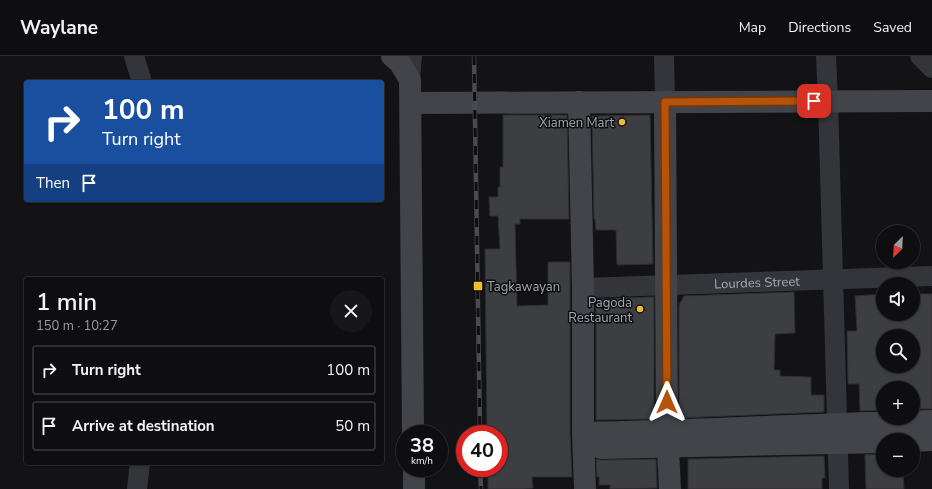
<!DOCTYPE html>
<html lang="en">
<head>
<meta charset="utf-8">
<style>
  body { margin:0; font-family:"Nunito Sans",sans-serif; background:#171719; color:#f1f3f6; height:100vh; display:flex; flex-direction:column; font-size:15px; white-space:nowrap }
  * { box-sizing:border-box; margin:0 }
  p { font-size:13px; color:#9b9c9f }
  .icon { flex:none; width:22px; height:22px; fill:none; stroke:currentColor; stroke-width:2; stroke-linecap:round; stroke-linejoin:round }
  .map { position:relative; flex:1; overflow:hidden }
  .details { position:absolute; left:24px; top:221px; width:360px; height:188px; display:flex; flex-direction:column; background:#0e0e10; border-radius:4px; box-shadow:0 1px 3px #0004,0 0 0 1px #2e2e30 }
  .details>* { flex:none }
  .guide { position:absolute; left:24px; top:24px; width:360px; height:122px; border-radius:4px; box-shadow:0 1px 3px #0004,0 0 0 1px #2e2e30; background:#1a4fa0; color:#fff; overflow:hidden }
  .needle { width:26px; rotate:204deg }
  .controls { position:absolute; left:876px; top:169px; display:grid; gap:8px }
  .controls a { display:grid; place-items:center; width:44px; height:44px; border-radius:50%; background:#0e0e10; box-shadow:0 1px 3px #0004,0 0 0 1px #2e2e30; font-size:20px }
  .speed { position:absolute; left:396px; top:369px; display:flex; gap:8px; font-size:20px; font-weight:700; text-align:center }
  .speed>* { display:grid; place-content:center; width:52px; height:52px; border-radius:50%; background:#0e0e10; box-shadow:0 1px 3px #0004,0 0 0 1px #2e2e30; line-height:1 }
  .speed small { font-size:10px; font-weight:400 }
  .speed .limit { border:6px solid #d22; background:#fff; color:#111 }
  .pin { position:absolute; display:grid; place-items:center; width:34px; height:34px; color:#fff; margin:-17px; border-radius:8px; box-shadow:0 2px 6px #0006 }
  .me { position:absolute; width:44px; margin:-22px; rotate:0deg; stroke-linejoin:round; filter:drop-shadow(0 0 3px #0008) }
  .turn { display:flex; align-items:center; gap:14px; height:84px; padding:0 12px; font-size:18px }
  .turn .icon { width:52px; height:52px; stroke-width:2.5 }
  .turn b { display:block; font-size:28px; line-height:34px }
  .then { display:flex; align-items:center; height:38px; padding:0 12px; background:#0003; gap:8px; font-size:15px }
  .round { display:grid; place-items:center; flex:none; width:42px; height:42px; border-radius:21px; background:#171719 }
  .head { display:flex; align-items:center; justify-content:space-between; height:68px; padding:0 12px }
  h1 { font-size:24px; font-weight:600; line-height:30px }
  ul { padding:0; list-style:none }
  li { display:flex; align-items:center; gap:12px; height:50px; margin:0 8px 6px; padding:0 4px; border:2px solid #2e2e30; border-radius:4px }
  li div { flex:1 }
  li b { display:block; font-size:15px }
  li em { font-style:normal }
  header { display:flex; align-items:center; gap:24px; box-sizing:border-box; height:56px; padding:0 20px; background:#0e0e10; border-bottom:1px solid #2e2e30 }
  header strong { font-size:19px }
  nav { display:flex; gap:22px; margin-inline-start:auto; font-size:14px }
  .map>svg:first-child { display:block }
</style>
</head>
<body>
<header>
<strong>Waylane</strong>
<nav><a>Map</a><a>Directions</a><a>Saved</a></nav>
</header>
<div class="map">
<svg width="932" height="433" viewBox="0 0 932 433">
  <rect width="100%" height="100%" fill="#131315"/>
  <g fill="#3d3e42" stroke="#2e2d31" fill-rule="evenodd">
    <path d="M 503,59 L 567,59 L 569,163 L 520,163 L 520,168 L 515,168 L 517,250 L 548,249 L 548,206 L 570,206 L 570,377 L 572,421 L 532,421 L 533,432 L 524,433 L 488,433 L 488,412 L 499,412 L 499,378 L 487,378 L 485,193 L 500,193 L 498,160 L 490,160 L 489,141 L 498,141 L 498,131 L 500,131 L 500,111 L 503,111 Z"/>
    <path d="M 650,59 L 653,208 L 617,209 L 616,174 L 596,174 L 595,163 L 594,163 L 592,60 Z"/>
    <path d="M 794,236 L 795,277 L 775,278 L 774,314 L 780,314 L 780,320 L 811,321 L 811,339 L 824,339 L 824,356 L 679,362 L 679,249 L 684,240 Z"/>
    <path d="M 883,238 L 883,258 L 913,258 L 913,238 L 932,238 L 932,353 L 914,353 L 914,348 L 913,348 L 913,332 L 883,332 L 883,354 L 860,355 L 859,328 L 848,328 L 847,275 L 857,275 L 855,240 ZM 883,280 L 913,280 L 913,310 L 883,310 Z"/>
    <path d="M 654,241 L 654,363 L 596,364 L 596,243 Z"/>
    <path d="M 883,398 L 883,414 L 903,414 L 904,433 L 866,433 L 865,399 Z"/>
    <path d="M 824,400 L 825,422 L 822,422 L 822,433 L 688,433 L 688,403 Z"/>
    <path d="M 596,403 L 601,404 L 656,403 L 657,432 L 610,433 L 610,429 L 599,429 L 599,421 L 597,421 Z"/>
  </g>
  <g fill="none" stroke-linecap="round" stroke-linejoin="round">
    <g stroke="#34353a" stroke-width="20">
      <path d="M 134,0 L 142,26"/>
      <path d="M 664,0 L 665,46"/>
      <path d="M 826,0 L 828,44 L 839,433"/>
      <path d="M 920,0 L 932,12"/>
      <path d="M 410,24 L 412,0"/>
      <path id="s1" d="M 583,232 L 932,220"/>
      <path d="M 902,366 L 903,384"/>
      <path d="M 137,433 L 140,407"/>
    </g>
    <g stroke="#42444a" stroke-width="22">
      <path d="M 392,0 L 400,7 L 410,24 L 413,378"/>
      <path d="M 579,46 L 583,232 L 583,377 L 585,433"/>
      <path d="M 665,46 L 667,375 L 670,433"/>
      <path d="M 411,47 L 932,45"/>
      <path d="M 583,377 C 699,375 816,368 932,365"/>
      <path d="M 913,385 L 932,384"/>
      <path d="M 601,392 L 883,386"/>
      <path d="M 414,412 L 414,433"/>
    </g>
    <defs>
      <g id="rail">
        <path d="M 474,0 L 480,378"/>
        <path d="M 480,412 L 481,433"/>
      </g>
    </defs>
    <use href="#rail" stroke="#494b51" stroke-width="4.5"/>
    <use href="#rail" stroke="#0e0e10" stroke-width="3" stroke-dasharray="9" stroke-linecap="butt"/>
  </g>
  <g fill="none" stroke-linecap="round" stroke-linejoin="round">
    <defs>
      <path id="route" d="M 667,346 L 665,46 L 814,45"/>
    </defs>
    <use href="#route" stroke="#753606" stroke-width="10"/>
    <use href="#route" stroke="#b45309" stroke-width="7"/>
  </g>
  <g fill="#f0bb30" stroke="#0e0e10" stroke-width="1.5">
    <circle cx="622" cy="66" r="4"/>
    <rect x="473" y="225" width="10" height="10" rx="2"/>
    <circle cx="640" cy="253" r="4"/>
  </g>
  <g text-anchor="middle" stroke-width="3" stroke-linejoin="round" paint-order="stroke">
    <g font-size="13" fill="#a5a9b5" stroke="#0e0e10" text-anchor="end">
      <text x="614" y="71">Xiamen Mart</text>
      <text x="487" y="235" text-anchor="start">Tagkawayan</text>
      <text x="632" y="251">Pagoda<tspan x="632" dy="15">Restaurant</tspan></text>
    </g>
    <g font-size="13" fill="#a5a9b5" stroke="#0e0e10">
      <text dy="5" stroke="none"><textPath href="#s1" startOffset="174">Lourdes Street</textPath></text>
    </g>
  </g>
</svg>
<div class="controls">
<a><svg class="needle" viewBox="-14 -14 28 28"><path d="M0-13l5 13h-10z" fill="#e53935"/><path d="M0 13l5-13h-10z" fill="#9b9c9f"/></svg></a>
<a><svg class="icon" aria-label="sound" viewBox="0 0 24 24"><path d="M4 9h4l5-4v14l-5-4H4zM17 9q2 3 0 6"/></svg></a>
<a><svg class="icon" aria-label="search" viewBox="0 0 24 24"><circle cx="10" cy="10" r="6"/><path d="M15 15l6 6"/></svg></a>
<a>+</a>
<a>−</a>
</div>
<div class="speed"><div>38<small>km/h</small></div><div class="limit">40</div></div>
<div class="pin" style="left:814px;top:45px;background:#d93025"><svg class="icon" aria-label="arrive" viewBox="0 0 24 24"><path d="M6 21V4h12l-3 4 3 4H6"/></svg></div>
<svg class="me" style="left:667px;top:346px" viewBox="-20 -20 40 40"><path d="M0-17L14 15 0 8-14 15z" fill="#b45309" stroke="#fff" stroke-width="4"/></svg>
<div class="guide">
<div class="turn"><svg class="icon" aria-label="right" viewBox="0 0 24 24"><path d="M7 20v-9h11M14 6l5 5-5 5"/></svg><div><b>100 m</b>Turn right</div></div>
<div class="then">Then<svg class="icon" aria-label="arrive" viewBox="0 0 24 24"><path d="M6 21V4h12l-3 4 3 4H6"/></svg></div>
</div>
<section class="details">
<div class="head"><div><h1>1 min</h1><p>150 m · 10:27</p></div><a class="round"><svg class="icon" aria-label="close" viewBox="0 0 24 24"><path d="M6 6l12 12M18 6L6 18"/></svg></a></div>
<ul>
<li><svg class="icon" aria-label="right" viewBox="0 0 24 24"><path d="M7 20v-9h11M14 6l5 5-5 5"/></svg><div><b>Turn right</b></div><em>100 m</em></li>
<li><svg class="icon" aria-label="arrive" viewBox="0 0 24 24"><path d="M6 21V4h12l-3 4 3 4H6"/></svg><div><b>Arrive at destination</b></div><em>50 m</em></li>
</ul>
</section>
</div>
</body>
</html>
